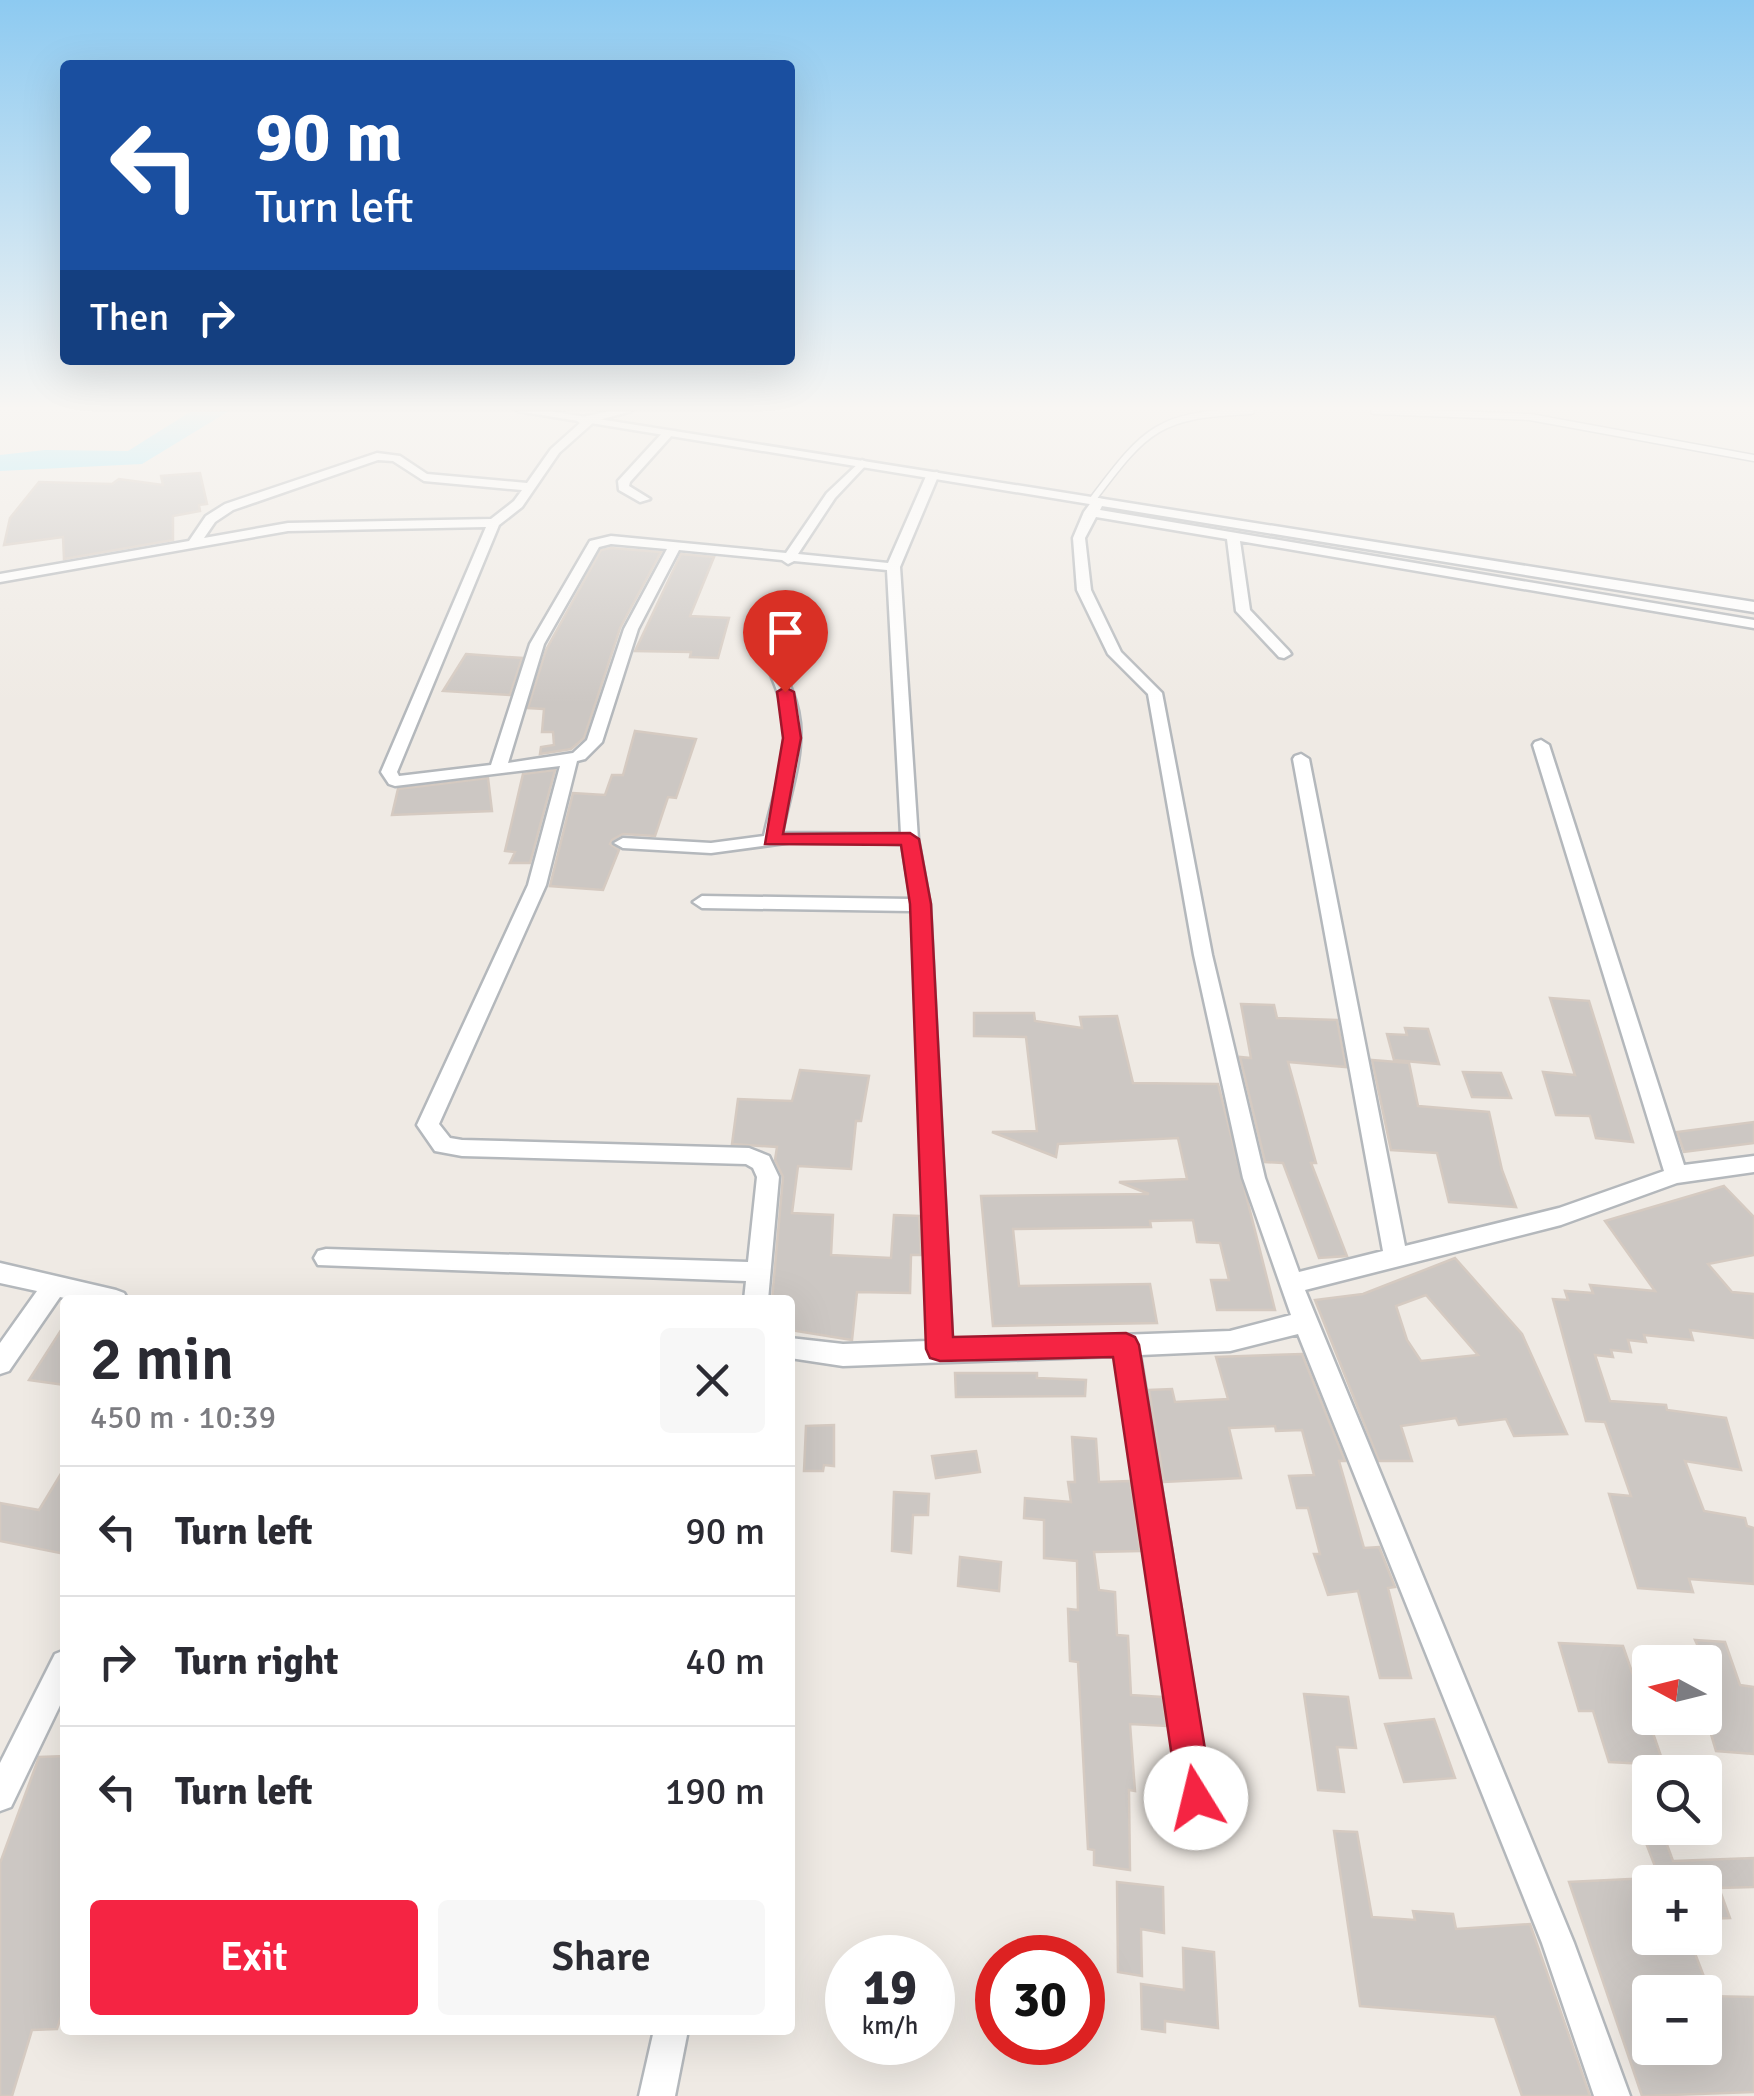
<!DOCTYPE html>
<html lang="en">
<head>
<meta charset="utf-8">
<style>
  body { margin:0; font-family:Signika,sans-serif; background:#f7f7f7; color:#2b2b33; height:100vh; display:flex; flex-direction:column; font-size:38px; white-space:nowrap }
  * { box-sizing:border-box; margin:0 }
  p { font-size:32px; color:#7c7c81 }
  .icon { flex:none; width:55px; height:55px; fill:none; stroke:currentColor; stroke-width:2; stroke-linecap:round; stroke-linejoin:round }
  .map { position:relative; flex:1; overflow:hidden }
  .panel { position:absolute; left:60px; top:1295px; width:735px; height:740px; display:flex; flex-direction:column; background:#fff; border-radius:10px; box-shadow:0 10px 40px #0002 }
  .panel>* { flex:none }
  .banner { position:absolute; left:60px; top:60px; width:735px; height:305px; border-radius:10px; box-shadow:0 10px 40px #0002; background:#1a4fa0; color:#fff; overflow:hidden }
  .needle { width:65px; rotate:277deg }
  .controls { position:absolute; left:1632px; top:1645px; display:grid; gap:20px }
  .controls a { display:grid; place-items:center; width:90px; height:90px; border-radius:10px; background:#fff; box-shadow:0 10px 40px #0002; font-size:50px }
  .speed { position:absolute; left:825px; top:1935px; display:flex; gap:20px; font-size:50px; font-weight:700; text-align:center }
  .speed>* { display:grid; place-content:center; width:130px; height:130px; border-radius:50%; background:#fff; box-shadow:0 10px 40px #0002; line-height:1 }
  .speed small { font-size:25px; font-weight:400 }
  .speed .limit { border:15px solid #d22; background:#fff; color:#111 }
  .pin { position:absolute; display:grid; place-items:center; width:85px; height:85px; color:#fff; margin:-102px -42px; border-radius:50% 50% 50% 0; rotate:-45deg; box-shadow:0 0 10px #0007 }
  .pin .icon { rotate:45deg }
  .me { position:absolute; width:110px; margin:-55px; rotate:351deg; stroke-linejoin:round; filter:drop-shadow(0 0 8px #0008) }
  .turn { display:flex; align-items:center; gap:35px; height:210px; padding:0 30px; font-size:45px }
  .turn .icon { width:130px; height:130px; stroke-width:2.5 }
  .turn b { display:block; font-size:70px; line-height:85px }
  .then { display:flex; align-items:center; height:95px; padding:0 30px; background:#0003; gap:20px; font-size:38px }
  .round { display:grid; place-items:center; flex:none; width:105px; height:105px; border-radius:10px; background:#f7f7f7 }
  .summary { display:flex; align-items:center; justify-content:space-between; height:170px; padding:0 30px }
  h1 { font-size:60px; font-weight:600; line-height:75px }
  .button { display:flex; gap:20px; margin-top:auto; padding:20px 30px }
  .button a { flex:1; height:115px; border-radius:10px; background:#f52443; color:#fff; font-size:40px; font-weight:600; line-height:115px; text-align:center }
  .button a+a { background:#f7f7f7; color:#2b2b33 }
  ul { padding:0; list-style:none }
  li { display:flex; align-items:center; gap:30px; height:130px; padding:0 30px; border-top:2px solid #e1e1e2 }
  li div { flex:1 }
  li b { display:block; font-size:38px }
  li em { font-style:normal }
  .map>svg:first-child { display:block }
</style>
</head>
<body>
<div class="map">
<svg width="1754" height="2096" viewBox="0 0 1754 2096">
  <rect width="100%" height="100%" fill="#efeae4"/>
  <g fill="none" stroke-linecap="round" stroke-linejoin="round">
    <path fill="#a4ecff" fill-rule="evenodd" d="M 229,411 L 142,464 L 0,471 L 0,455 L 45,450 L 128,451 L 190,412 Z"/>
  </g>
  <g fill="#ccc7c3" stroke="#d5cac1" stroke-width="2.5" fill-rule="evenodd">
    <path d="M 200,473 L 207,504 L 199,505 L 200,511 L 173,516 L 173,540 L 64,559 L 63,537 L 4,545 L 10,518 L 39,482 L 112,484 L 119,479 L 163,485 L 161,476 Z"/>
    <path d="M 611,548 L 661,552 L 620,628 L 584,738 L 571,749 L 540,754 L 541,747 L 554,745 L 553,732 L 542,732 L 544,709 L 528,708 L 546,650 L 601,550 Z"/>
    <path d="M 681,554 L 714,557 L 690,616 L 729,618 L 718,658 L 690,657 L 691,652 L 635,651 Z"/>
    <path d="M 466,654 L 522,658 L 510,695 L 443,691 Z"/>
    <path d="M 635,731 L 696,739 L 676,798 L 668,797 L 655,836 L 623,834 L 612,840 L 610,844 L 619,850 L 603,890 L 550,886 L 573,793 L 605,795 L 612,775 L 623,775 Z"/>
    <path d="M 555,770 L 530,863 L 510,863 L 515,852 L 505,851 L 523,774 Z"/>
    <path d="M 488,778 L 492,811 L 392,815 L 398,789 Z"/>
    <path d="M 1550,998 L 1589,1001 L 1633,1142 L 1596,1138 L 1590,1116 L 1556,1115 L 1543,1072 L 1575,1075 Z"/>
    <path d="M 1241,1004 L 1274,1005 L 1277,1018 L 1337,1020 L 1346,1067 L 1288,1062 L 1316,1163 L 1311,1163 L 1347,1256 L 1319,1258 L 1283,1163 L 1265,1162 L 1240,1057 L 1251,1058 Z"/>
    <path d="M 974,1013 L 1034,1013 L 1035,1021 L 1082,1028 L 1080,1017 L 1117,1016 L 1133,1083 L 1218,1084 L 1275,1310 L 1217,1310 L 1211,1280 L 1229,1280 L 1220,1243 L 1197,1242 L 1193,1220 L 1150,1221 L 1151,1227 L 1013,1229 L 1019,1286 L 1150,1284 L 1157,1323 L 993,1326 L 981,1196 L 1149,1194 L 1119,1182 L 1187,1179 L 1178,1138 L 1058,1144 L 1056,1157 L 992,1132 L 1037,1131 L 1026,1037 L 974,1036 Z"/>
    <path d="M 1405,1028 L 1428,1029 L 1439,1064 L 1394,1060 L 1387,1034 L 1407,1035 Z"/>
    <path d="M 1372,1060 L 1409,1063 L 1418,1106 L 1489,1112 L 1502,1170 L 1516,1207 L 1449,1202 L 1437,1153 L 1391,1150 Z"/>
    <path d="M 800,1070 L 869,1076 L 861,1121 L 856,1121 L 851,1169 L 798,1166 L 792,1213 L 833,1215 L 831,1255 L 891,1258 L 894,1215 L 919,1216 L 921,1255 L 911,1255 L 910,1293 L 857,1292 L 852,1340 L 790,1330 L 790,1300 L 772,1300 L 783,1177 L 775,1160 L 777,1147 L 732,1144 L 738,1099 L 792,1101 Z"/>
    <path d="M 1463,1072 L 1501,1073 L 1511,1098 L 1472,1097 Z"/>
    <path d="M 1754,1122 L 1754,1143 L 1684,1152 L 1677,1132 Z"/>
    <path d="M 1724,1186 L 1754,1217 L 1754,1255 L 1708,1264 L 1732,1292 L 1754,1294 L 1754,1338 L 1690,1330 L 1693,1340 L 1644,1335 L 1646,1342 L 1628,1340 L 1631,1352 L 1611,1350 L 1613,1357 L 1595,1355 L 1610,1401 L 1666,1405 L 1667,1410 L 1726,1418 L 1741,1470 L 1685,1461 L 1704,1511 L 1745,1518 L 1747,1526 L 1754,1528 L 1754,1584 L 1689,1579 L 1693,1592 L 1638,1588 L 1609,1494 L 1631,1496 L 1605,1422 L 1586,1421 L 1553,1299 L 1568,1300 L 1565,1291 L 1593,1293 L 1590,1285 L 1655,1291 L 1605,1221 Z"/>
    <path d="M 1455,1258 L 1522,1334 L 1567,1434 L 1514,1436 L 1506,1419 L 1459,1425 L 1456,1418 L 1401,1426 L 1412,1461 L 1379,1461 L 1315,1300 L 1363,1294 ZM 1426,1295 L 1478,1355 L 1421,1361 L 1407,1340 L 1396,1306 Z"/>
    <path d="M 65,1324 L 65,1385 L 29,1380 Z"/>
    <path d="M 1302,1354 L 1345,1461 L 1339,1461 L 1364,1548 L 1379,1547 L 1395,1587 L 1388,1588 L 1411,1678 L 1380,1678 L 1358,1591 L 1328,1595 L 1314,1554 L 1320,1554 L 1308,1508 L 1297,1508 L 1289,1476 L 1314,1475 L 1302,1430 L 1276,1431 L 1275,1426 L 1229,1428 L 1241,1478 L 1164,1482 L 1149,1390 L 1172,1389 L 1175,1402 L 1228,1399 L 1216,1357 Z"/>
    <path d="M 955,1373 L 1037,1373 L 1037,1378 L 1086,1380 L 1085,1396 L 956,1397 Z"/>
    <path d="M 834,1425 L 834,1466 L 824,1465 L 823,1471 L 804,1471 L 806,1426 Z"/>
    <path d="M 1072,1437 L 1096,1439 L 1099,1482 L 1130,1481 L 1140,1551 L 1094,1552 L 1099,1590 L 1115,1592 L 1117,1635 L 1128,1636 L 1131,1695 L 1162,1697 L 1166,1726 L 1130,1724 L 1135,1791 L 1129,1790 L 1130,1870 L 1094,1865 L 1094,1850 L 1088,1849 L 1078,1662 L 1070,1661 L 1068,1609 L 1078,1610 L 1077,1561 L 1044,1558 L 1044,1520 L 1024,1518 L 1025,1498 L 1071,1502 L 1068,1482 L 1075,1482 Z"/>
    <path d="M 976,1451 L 980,1472 L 936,1478 L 932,1456 Z"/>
    <path d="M 65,1467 L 65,1554 L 0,1541 L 0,1503 L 39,1510 Z"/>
    <path d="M 894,1492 L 929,1494 L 928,1515 L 913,1515 L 911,1553 L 892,1551 Z"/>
    <path d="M 960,1557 L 1001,1562 L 999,1591 L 958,1586 Z"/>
    <path d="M 1695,1640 L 1725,1642 L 1740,1685 L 1754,1687 L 1754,1754 L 1716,1751 L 1705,1714 L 1705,1662 Z"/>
    <path d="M 1559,1643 L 1623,1646 L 1664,1765 L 1609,1762 L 1593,1711 L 1579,1711 Z"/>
    <path d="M 1304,1694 L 1348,1697 L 1356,1748 L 1337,1747 L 1344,1792 L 1318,1790 Z"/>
    <path d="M 1434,1719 L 1455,1778 L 1404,1782 L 1385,1724 Z"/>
    <path d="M 65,1756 L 65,2005 L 57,2029 L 32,2030 L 12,2096 L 0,2096 L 0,1863 L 39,1757 Z"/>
    <path d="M 1334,1831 L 1357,1832 L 1372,1917 L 1415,1920 L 1413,1911 L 1453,1914 L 1456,1929 L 1530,1924 L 1590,2096 L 1522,2096 L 1495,2017 L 1360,2006 Z"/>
    <path d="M 1666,1842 L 1673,1861 L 1754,1858 L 1754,1887 L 1719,1888 L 1730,1918 L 1705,1919 L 1705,1882 L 1661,1882 L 1646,1843 Z"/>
    <path d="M 1650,1878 L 1650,1938 L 1689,1938 L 1710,1992 L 1650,1992 L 1650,2048 L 1705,2048 L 1705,1996 L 1754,1997 L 1754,2092 L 1642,2096 L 1569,1882 Z"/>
    <path d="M 1117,1882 L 1163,1887 L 1164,1933 L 1141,1929 L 1142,1976 L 1118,1972 Z"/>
    <path d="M 1183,1948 L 1214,1952 L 1218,2028 L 1165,2021 L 1165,2032 L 1142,2029 L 1141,1984 L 1184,1990 Z"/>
  </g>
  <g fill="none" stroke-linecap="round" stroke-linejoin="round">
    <defs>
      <g id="service">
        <path d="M 1374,411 L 1530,417 L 1754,458"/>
        <path d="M 1093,499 C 1147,427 1159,415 1251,411"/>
      </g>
      <g id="minor">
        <path d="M 611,411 L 632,411 L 595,421 L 559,453 L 522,507 L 499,525 L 397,772 L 399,776 L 491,765 L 530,644 L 590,541 L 611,536 L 786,553 L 827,493 L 862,460 L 868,463 L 835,498 L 798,554 L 888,563 L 927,474 L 937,472 L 939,474 L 900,567 L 918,839 L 930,905 L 952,1341 L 1230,1331 L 1291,1315 L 1243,1178 L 1194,955 L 1148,694 L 1108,654 L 1077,590 L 1073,538 L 1084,512 L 1095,497 L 1105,500 L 1100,510 L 1754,620 L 1754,628 L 1240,541 L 1250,610 L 1289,651 L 1291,654 L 1284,658 L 1279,657 L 1236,611 L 1227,539 L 1096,517 L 1085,538 L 1091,590 L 1121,652 L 1162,693 L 1212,955 L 1265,1178 L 1299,1272 L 1383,1251 L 1293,759 L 1295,756 L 1301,754 L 1309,759 L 1405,1246 L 1559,1208 L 1664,1171 L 1533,745 L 1535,742 L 1541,740 L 1549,745 L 1684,1165 L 1754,1156 L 1754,1172 L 1677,1183 L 1561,1225 L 1305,1290 L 1574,1943 L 1630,2096 L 1594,2096 L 1542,1943 L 1298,1334 L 1230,1351 L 1140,1355 L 1211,1798 L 1207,1809 L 1196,1813 L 1185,1809 L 1181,1798 L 1115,1356 L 843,1366 L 790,1358 L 790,1338 L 843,1344 L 928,1341 L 912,911 L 702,908 L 693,902 L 702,896 L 911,899 L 902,844 L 800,841 L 711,853 L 623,848 L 614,843 L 623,838 L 711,843 L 764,836 C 772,798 788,759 784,721 C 781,681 757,668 767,623 L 774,619 L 781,623 C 772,669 796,682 800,723 C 803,760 789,797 782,833 L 901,834 L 887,570 L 794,561 L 788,564 L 782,560 L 679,550 L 638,629 L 602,742 L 585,759 L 577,761 L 546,885 L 439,1124 L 450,1138 L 462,1140 L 749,1148 L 769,1156 L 779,1177 L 768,1300 L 744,1300 L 746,1281 L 318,1265 L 314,1258 L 318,1251 L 326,1249 L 748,1262 L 757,1177 L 753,1168 L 746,1164 L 462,1156 L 435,1151 L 417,1125 L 528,885 L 560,766 L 395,786 L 389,784 L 381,772 L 486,527 L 288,531 L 0,582 L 0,574 L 189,541 L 206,516 L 225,504 L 377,453 L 400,456 L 427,474 L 527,483 L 551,449 L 580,423 L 576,420 L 577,418 ZM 378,460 L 393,461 L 424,481 L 522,490 L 514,501 L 491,519 L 288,523 L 204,538 L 215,522 L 233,510 ZM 611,544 L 667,549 L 624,629 L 587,740 L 573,753 L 508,763 L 544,644 L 599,547 Z"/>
        <path d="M 664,431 L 674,433 L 630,482 L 629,486 L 650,499 L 640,502 L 619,490 L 618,481 Z"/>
        <path d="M 0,1263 L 116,1290 L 124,1293 L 128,1300 L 74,1300 L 60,1297 L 9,1371 L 0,1374 L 0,1343 L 37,1291 L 0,1283 Z"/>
        <path d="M 65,1650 L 65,1695 L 11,1807 L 0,1811 L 0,1763 L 55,1654 Z"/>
        <path d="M 654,2030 L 688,2030 L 675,2096 L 639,2096 Z"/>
      </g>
      <path id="tertiary" d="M 517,411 L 548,411 L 1754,602 L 1754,612 Z"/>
    </defs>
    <use href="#service" stroke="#b4b8bc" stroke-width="9"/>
    <use href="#minor" stroke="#b4b8bc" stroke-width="5"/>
    <use href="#tertiary" stroke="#b4b8bc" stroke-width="5"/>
    <use href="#service" stroke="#fff" stroke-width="6"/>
    <use href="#minor" fill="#fff" fill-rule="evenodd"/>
    <use href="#tertiary" fill="#fff" fill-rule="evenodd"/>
  </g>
  <linearGradient id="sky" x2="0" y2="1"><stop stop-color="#8dcaf1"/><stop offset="0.58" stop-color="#f8f6f3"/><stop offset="1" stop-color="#f8f6f3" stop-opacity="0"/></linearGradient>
  <rect width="1754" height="704" fill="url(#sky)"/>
  <path fill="#f52443" stroke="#9f172c" stroke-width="2.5" d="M 785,687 L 794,692 L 801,738 L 783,834 L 910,833 L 919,839 L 931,904 L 953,1337 L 1126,1333 L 1135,1337 L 1139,1345 L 1213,1798 L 1208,1810 L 1196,1816 L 1183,1810 L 1178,1798 L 1113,1357 L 940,1361 L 930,1358 L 926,1349 L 910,904 L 901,845 L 765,844 L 783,738 L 777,692 Z"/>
</svg>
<div class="controls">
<a><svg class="needle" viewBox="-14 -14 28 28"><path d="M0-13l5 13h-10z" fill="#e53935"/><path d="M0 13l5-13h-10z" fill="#7c7c81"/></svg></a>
<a><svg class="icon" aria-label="search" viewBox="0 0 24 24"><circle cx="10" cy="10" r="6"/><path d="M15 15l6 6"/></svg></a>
<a>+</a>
<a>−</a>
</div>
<div class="speed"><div>19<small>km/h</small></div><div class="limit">30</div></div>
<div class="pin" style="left:785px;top:692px;background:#d93025"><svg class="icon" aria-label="arrive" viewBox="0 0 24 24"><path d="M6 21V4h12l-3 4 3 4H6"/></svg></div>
<svg class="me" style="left:1196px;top:1798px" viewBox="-20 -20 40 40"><circle r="19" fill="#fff"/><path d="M0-13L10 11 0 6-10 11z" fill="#f52443"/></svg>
<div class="banner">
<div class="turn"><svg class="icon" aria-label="left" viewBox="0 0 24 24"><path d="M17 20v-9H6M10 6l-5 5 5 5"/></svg><div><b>90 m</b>Turn left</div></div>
<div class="then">Then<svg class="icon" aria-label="right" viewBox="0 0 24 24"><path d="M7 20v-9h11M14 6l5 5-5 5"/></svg></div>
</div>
<section class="panel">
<div class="summary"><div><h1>2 min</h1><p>450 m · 10:39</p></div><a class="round"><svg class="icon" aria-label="close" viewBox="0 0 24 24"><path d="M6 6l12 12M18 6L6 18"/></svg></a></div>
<ul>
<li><svg class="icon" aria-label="left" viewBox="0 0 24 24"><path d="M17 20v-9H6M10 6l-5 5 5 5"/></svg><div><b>Turn left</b></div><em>90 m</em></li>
<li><svg class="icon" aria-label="right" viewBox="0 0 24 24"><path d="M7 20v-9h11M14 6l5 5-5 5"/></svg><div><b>Turn right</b></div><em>40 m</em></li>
<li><svg class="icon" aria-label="left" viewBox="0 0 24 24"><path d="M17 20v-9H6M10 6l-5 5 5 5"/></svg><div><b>Turn left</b></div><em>190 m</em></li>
</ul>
<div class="button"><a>Exit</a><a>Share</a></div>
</section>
</div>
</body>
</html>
